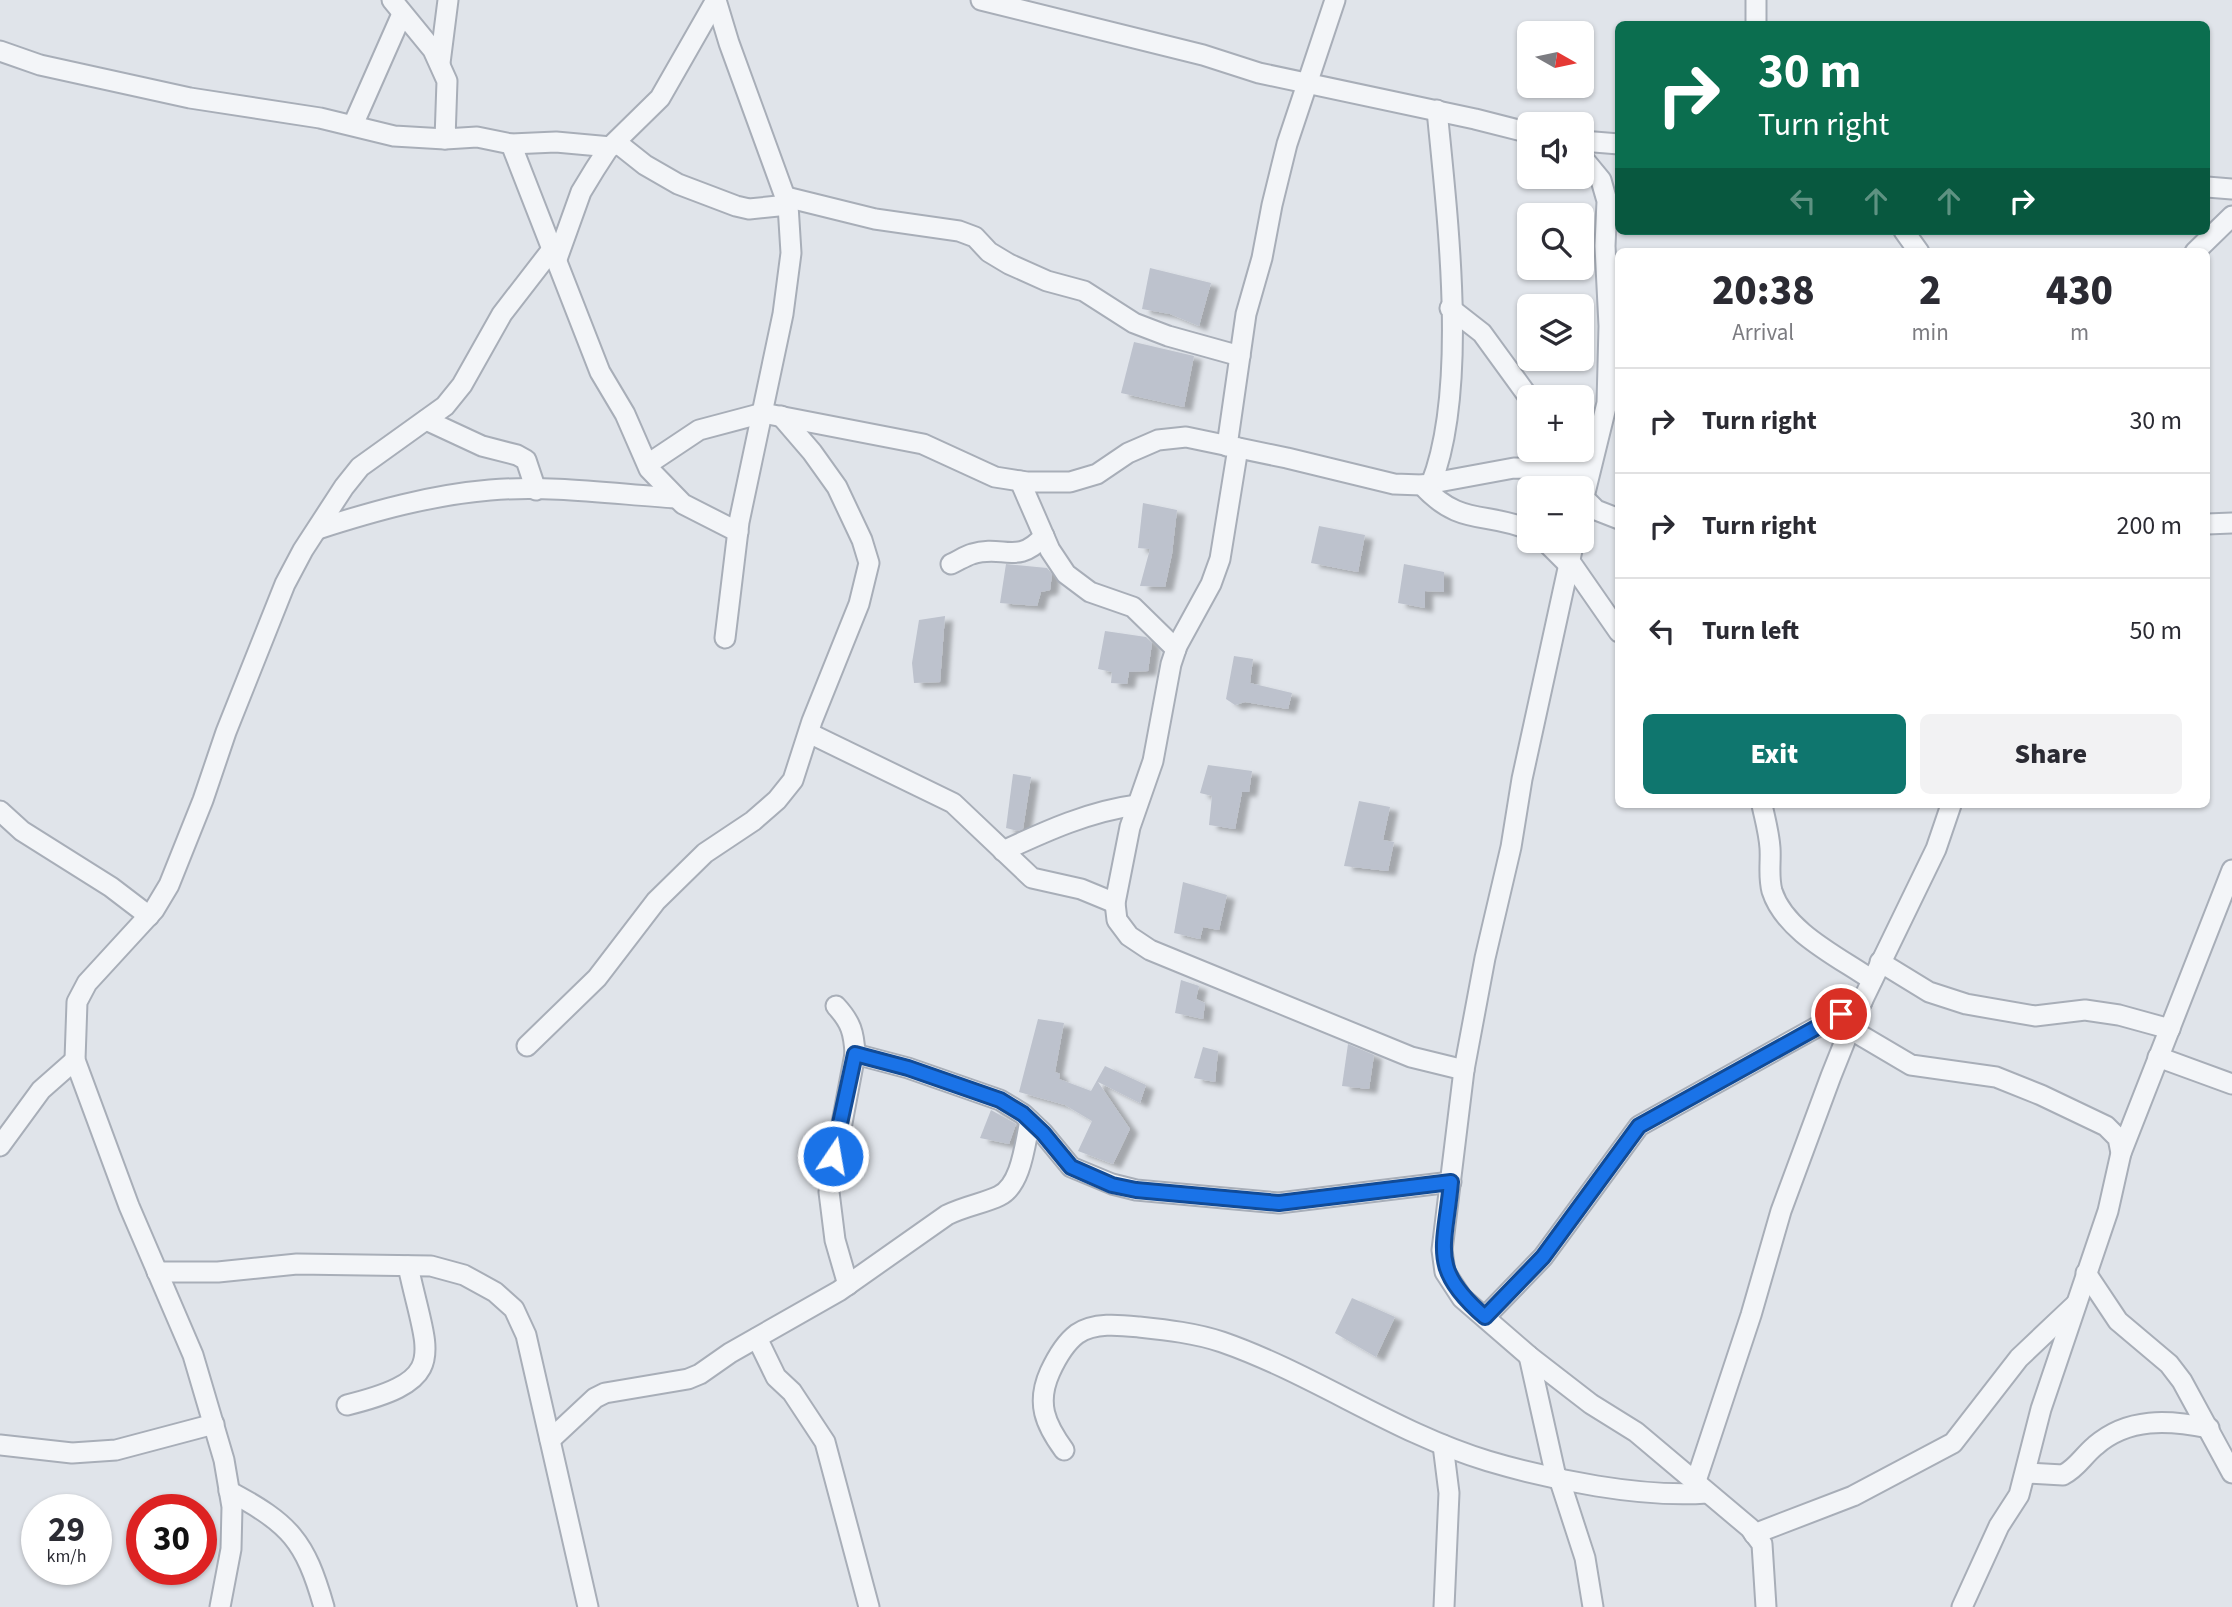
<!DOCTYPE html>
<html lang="en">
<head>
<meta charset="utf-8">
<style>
  body { margin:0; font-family:"Source Sans 3",sans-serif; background:#f2f2f3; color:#2b2b33; height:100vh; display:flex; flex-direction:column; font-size:26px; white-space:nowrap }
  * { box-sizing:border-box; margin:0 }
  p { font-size:23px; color:#7c7c81 }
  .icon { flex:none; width:38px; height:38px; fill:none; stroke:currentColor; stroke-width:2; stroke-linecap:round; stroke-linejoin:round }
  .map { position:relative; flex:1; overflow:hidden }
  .details { position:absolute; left:1615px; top:248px; width:595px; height:560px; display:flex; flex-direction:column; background:#fff; border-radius:10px; box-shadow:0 2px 5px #0004 }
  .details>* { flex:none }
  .top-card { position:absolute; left:1615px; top:21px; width:595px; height:214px; border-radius:10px; box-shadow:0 2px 5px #0004; background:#0b6e4f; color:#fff; overflow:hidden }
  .needle { width:46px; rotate:99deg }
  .buttons { position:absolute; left:1517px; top:21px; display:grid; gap:14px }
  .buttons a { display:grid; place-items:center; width:77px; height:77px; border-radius:10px; background:#fff; box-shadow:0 2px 5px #0004; font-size:35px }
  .speed { position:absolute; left:21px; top:1494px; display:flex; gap:14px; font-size:35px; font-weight:700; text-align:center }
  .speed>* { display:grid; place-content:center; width:91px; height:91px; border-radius:50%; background:#fff; box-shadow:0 2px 5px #0004; line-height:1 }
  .speed small { font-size:18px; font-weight:400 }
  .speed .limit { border:10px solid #d22; background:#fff; color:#111 }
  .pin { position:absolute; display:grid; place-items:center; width:60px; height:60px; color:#fff; margin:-30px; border:4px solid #fff; border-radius:50%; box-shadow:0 2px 7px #0007 }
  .me { position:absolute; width:77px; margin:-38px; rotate:12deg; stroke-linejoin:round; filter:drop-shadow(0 0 5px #0008) }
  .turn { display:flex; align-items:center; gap:24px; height:147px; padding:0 28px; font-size:32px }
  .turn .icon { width:91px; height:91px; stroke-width:2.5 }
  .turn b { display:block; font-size:49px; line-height:60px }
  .lanes { display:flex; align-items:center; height:66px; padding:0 28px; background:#0003; justify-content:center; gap:35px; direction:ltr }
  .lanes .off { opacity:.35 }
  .eta { display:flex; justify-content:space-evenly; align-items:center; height:119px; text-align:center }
  .eta b { font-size:42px; font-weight:800; line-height:49px }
  .primary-button { display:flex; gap:14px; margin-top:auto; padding:14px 28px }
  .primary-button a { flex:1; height:80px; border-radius:10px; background:#0f766e; color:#fff; font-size:28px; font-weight:800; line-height:80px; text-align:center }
  .primary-button a+a { background:#f2f2f3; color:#2b2b33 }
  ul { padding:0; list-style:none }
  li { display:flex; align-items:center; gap:21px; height:105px; padding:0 28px; border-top:2px solid #e1e1e2 }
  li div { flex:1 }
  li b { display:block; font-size:26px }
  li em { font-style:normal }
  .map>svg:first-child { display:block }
</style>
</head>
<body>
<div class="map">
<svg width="2232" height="1607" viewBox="0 0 2232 1607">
  <defs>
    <filter id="shadow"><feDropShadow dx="8" dy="4.5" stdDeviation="2" flood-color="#0004"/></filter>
  </defs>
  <rect width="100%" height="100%" fill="#e0e4ea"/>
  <g fill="#bdc2cd" filter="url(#shadow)">
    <path d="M 1150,268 L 1211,283 L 1199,326 L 1170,314 L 1142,309 Z"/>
    <path d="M 1134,342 L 1194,356 L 1184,407 L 1121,393 Z"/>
    <path d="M 1143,503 L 1177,510 L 1172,554 L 1165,587 L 1140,586 L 1150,549 L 1138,548 Z"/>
    <path d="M 1319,526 L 1365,535 L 1358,572 L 1311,563 Z"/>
    <path d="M 1006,564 L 1047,568 L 1052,574 L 1050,590 L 1041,592 L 1037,606 L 1000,603 Z"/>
    <path d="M 1404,564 L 1444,572 L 1444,592 L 1425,591 L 1425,608 L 1398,603 Z"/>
    <path d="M 945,616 L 940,682 L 914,683 L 912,663 L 919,620 Z"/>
    <path d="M 1105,631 L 1146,637 L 1152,643 L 1148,671 L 1129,672 L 1127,684 L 1111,683 L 1112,672 L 1098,669 Z"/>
    <path d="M 1234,656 L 1253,659 L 1250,683 L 1292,693 L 1288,709 L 1245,702 L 1235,705 L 1226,699 Z"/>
    <path d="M 1208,765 L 1252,771 L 1249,792 L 1242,792 L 1235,829 L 1209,825 L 1212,796 L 1200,793 Z"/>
    <path d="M 1013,774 L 1031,777 L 1023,829 L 1018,831 L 1006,828 Z"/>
    <path d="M 1359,801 L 1390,807 L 1383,840 L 1394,842 L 1388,871 L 1344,866 Z"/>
    <path d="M 1183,882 L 1227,895 L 1219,930 L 1203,927 L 1200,939 L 1174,933 Z"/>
    <path d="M 1181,980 L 1199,986 L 1196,999 L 1205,1003 L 1203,1019 L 1175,1013 Z"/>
    <path d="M 1038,1019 L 1064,1023 L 1055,1072 L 1060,1074 L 1059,1079 L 1091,1091 L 1105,1066 L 1146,1085 L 1140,1103 L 1098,1082 L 1130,1129 L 1113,1164 L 1078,1151 L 1092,1121 L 1065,1105 L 1019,1092 Z"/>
    <path d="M 1348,1044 L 1374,1055 L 1369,1089 L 1342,1086 Z"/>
    <path d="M 1203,1047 L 1218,1051 L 1215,1082 L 1194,1078 Z"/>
    <path d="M 991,1110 L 1016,1124 L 1009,1144 L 980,1138 Z"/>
    <path d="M 1352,1298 L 1395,1317 L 1376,1357 L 1335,1333 Z"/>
  </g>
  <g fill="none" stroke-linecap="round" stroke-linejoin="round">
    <defs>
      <g id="minor">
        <path d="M 392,0 L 433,50 L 447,81 L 445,139 L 477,137 L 511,144 L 600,372 L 625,414 L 649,469 L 683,504 L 738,532"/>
        <path d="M 716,0 L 729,43 L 788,205 L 791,253 L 783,314 L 739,522 L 725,638"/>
        <path d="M 981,0 L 1203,55 L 1259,73 L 1475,119 L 1530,133"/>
        <path d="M 1756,0 L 1756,24"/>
        <path d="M 0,51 L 40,65 L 190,98 L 320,118 L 394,136 L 445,139"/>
        <path d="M 440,63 L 448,0"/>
        <path d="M 353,125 L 402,14"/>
        <path d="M 1582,141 L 1619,144"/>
        <path d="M 616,142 L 645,165 L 678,184 L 736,206 L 749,209 L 788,205"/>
        <path d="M 511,144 L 556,142 L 611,147"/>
        <path d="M 1582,157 L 1601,180 L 1607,201 L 1605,246 L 1609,326 L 1607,403 L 1582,505"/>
        <path d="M 2207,187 L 2232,189"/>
        <path d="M 786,197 L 875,219 L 959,231 L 975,237 L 989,252 L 1009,264 L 1047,281 L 1084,291 L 1134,323 L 1168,336 L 1240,356"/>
        <path d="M 1904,231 L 1919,252"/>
        <path d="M 2195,252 L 2232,216"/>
        <path d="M 557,259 L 581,192 L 595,169 L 608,149 L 660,98 L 716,0"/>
        <path d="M 1450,308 L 1482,333 L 1530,399"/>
        <path d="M 426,420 L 482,446 L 517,455 L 526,460 L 536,490"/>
        <path d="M 1227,446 L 1246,314 L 1262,258 L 1272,205 L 1287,144 L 1335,0"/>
        <path d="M 1238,448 L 1220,559 L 1211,584 L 1177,646 L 1171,664 L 1153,761 L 1130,827 L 1115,903 L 1117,920 L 1129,936 L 1150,950 L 1411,1057 L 1464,1070"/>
        <path d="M 1574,450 L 1583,469"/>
        <path d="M 648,464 L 699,430 L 763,413 L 923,444 L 995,477 L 1027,482 L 1070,482 L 1097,474 L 1128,453 L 1158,440 L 1186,437 L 1287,458 L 1394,484 L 1422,485 L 1514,468 L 1590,469"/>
        <path d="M 1020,481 L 1050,550 L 1066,574 L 1090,592 L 1133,607 L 1176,649"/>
        <path d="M 1431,484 C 1469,388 1447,214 1437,110"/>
        <path d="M 1422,485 C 1460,527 1486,511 1530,530"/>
        <path d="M 1584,498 L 1596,510 L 1619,519"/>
        <path d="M 2207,524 L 2232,523"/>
        <path d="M 318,529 C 374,511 431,495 490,490 C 551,485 614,494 676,498"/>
        <path d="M 1545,541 L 1568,564"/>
        <path d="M 1574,541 L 1522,779 L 1511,847 L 1485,958 L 1464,1070 L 1442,1250 L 1445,1272 L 1462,1298 L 1529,1356 L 1591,1404 L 1636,1432 L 1750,1528 L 1762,1544 L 1766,1607"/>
        <path d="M 1569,560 L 1619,632"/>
        <path d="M 951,564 C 958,561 965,556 972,554 C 1003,544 1017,566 1044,536"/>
        <path d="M 809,733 L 953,803 L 1032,878 L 1081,889 L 1115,903"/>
        <path d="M 1762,805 C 1765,819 1769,833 1770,848 C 1771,862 1768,876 1772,891 C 1785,932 1839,957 1872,980"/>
        <path d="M 0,811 L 22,831 L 111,887 L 149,916"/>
        <path d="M 1003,851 C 1046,831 1090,811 1137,805"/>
        <path d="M 1880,962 L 1929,992 L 1966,1004 L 2035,1016 L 2085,1010 L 2119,1015 L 2170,1029"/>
        <path d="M 836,1006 C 851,1022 854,1033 855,1054 L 829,1192 L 835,1240 L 848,1285"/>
        <path d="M 1850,1029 L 1911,1065 L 1996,1077 L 2041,1095 L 2106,1126 L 2118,1138 L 2121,1153 L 2108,1211 L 2041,1409 L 2019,1495 L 1999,1526 L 1962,1607"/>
        <path d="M 527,1046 L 597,978 L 656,901 L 705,853 L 753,821 L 777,800 L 793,780 L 812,721 L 859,604 L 869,563 L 862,540 L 837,487 L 812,452 L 781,416"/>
        <path d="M 855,1054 L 908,1068 L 1000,1100 L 1023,1114 L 1043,1133 L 1071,1167 L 1112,1184 L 1136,1190 L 1279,1203 L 1451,1182"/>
        <path d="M 2158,1057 L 2232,1084"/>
        <path d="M 0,1146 L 41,1090 L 75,1060"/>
        <path d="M 2121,1153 L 2232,870"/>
        <path d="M 157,1272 L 218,1272 L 297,1264 L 431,1266 L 464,1275 L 495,1292 L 514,1309 L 526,1335 L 588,1607"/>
        <path d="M 2086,1273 L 2118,1321 L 2169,1364 L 2182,1381 L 2232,1473"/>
        <path d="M 1485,1317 L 1543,1257 L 1639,1126 L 1862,1002"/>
        <path d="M 757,1338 L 776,1377 L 792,1392 L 825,1442 L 869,1607"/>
        <path d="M 1529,1356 L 1556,1477"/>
        <path d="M 347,1405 C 452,1379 427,1356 408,1266"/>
        <path d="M 550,1440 L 595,1398 L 605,1393 L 688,1379 L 700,1374 L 730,1353 L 839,1291 L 947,1215 C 965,1206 985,1203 999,1196 C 1022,1185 1025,1142 1030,1121"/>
        <path d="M 0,1445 L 72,1453 L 116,1450 L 214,1424"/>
        <path d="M 1443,1445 L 1449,1493 L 1444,1607"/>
        <path d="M 1064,1450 C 1045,1424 1036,1403 1050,1372 C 1056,1359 1065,1343 1077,1334 C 1094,1322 1120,1325 1139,1327 C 1167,1330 1195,1333 1222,1342 C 1314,1374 1395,1433 1488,1461 C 1552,1480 1641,1498 1707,1493"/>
        <path d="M 2026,1473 L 2063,1475 C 2077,1468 2083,1456 2095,1446 C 2128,1417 2169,1420 2209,1428"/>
        <path d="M 1559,1478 L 1585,1558 L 1593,1607"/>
        <path d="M 1695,1484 L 1751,1315 L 1781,1211 L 1831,1076 L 1855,1016 L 1936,849 L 1951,805"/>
        <path d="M 229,1491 C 290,1524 305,1540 324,1607"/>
        <path d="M 1754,1534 L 1853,1496 L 1953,1443 L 2019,1358 L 2075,1305"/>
        <path d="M 220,1607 L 231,1549 L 232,1507 L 224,1460 L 193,1355 L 129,1206 L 75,1060 L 77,1002 L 87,983 L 154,910 L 169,885 L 203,800 L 226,732 L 285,584 L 303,550 L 344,487 L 360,467 L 445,406 L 462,385 L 502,314 L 553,248"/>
      </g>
    </defs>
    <use href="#minor" stroke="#a8aeb8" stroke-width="23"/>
    <use href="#minor" stroke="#f3f5f8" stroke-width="19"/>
  </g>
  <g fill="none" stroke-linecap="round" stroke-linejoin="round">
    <defs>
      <path id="route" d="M 833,1156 L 855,1054 L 908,1068 L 1000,1100 L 1023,1114 L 1043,1133 L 1071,1167 L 1112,1185 L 1136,1190 L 1279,1203 L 1451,1182 C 1445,1249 1428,1268 1485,1317 L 1543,1257 L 1639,1126 L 1841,1014"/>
    </defs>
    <use href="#route" stroke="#114b97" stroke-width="18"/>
    <use href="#route" stroke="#1a73e8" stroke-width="12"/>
  </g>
</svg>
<div class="buttons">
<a><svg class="needle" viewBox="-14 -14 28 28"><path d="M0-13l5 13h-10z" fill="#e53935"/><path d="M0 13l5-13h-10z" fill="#7c7c81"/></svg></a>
<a><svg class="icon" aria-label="sound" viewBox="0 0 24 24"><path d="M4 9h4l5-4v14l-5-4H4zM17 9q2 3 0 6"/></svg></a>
<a><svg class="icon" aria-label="search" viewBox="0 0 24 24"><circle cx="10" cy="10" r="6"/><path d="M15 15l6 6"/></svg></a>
<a><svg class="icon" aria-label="layers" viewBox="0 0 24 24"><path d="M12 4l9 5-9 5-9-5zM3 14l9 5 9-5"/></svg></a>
<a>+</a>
<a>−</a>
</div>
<div class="speed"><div>29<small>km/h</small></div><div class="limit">30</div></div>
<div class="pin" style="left:1841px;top:1014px;background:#d93025"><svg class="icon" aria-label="arrive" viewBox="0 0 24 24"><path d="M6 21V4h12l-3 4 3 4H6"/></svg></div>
<svg class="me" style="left:833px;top:1156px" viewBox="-20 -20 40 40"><circle r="17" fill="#1a73e8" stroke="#fff" stroke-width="3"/><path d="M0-11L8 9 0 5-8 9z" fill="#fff"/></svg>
<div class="top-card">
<div class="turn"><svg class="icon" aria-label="right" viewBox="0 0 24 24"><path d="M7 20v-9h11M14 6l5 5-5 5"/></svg><div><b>30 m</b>Turn right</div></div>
<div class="lanes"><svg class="icon off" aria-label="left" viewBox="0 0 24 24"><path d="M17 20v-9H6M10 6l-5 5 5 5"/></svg><svg class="icon off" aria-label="ahead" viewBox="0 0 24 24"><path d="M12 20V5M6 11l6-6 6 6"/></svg><svg class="icon off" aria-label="ahead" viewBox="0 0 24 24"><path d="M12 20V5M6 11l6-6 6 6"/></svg><svg class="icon" aria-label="right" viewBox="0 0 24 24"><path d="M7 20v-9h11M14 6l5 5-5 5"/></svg></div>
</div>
<section class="details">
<div class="eta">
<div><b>20:38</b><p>Arrival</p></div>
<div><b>2</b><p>min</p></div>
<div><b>430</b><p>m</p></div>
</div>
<ul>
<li><svg class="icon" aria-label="right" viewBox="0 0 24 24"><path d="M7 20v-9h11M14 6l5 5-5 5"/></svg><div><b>Turn right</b></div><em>30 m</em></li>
<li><svg class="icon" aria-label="right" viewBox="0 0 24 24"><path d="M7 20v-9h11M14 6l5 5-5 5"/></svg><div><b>Turn right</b></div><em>200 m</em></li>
<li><svg class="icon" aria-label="left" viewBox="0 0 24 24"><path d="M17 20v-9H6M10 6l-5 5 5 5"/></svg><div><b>Turn left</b></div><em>50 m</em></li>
</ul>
<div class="primary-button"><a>Exit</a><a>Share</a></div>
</section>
</div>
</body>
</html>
